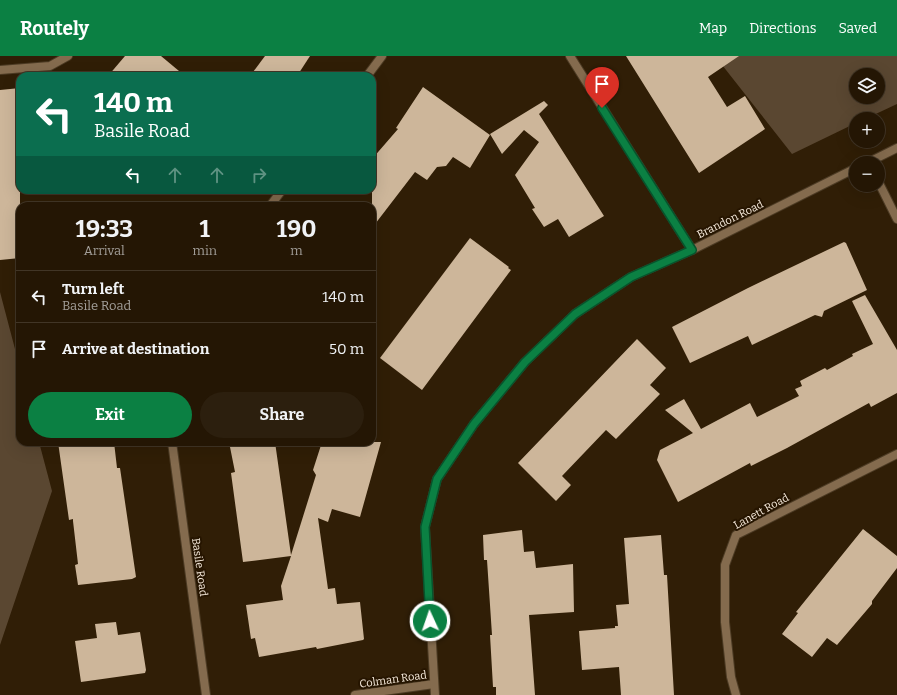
<!DOCTYPE html>
<html lang="en">
<head>
<meta charset="utf-8">
<style>
  body { margin:0; font-family:Bitter,serif; background:#2c1f0e; color:#f1f3f6; height:100vh; display:flex; flex-direction:column; font-size:15px; white-space:nowrap }
  * { box-sizing:border-box; margin:0 }
  p { font-size:13px; color:#a39f9a }
  .icon { flex:none; width:22px; height:22px; fill:none; stroke:currentColor; stroke-width:2; stroke-linecap:round; stroke-linejoin:round }
  .map { position:relative; flex:1; overflow:hidden }
  .side { position:absolute; left:16px; top:146px; width:360px; height:244px; display:flex; flex-direction:column; background:#241604; border-radius:12px; box-shadow:0 4px 16px #0002,0 0 0 1px #413526 }
  .side>* { flex:none }
  .guide { position:absolute; left:16px; top:16px; width:360px; height:122px; border-radius:12px; box-shadow:0 4px 16px #0002,0 0 0 1px #413526; background:#0b6e4f; color:#fff; overflow:hidden }
  .controls { position:absolute; left:849px; top:12px; display:grid; gap:8px }
  .controls a { display:grid; place-items:center; width:36px; height:36px; border-radius:50%; background:#241604; box-shadow:0 4px 16px #0002,0 0 0 1px #413526; font-size:20px }
  .pin { position:absolute; display:grid; place-items:center; width:34px; height:34px; color:#fff; margin:-41px -17px; border-radius:50% 50% 50% 0; rotate:-45deg; box-shadow:0 0 4px #0007 }
  .pin .icon { rotate:45deg }
  .me { position:absolute; width:44px; margin:-22px; rotate:357deg; stroke-linejoin:round; filter:drop-shadow(0 0 3px #0008) }
  .turn { display:flex; align-items:center; gap:14px; height:84px; padding:0 12px; font-size:18px }
  .turn .icon { width:52px; height:52px; stroke-width:2.5 }
  .turn b { display:block; font-size:28px; line-height:34px }
  .lanes { display:flex; align-items:center; height:38px; padding:0 12px; background:#0003; justify-content:center; gap:20px; direction:ltr }
  .lanes .off { opacity:.35 }
  .eta { display:flex; justify-content:space-evenly; align-items:center; height:68px; text-align:center }
  .eta b { font-size:24px; font-weight:700; line-height:28px }
  .action { display:flex; gap:8px; margin-top:auto; padding:8px 12px }
  .action a { flex:1; height:46px; border-radius:24px; background:#0b8043; color:#fff; font-size:16px; font-weight:700; line-height:46px; text-align:center }
  .action a+a { background:#2c1f0e; color:#f1f3f6 }
  ul { padding:0; list-style:none }
  li { display:flex; align-items:center; gap:12px; height:52px; padding:0 12px; border-top:1px solid #413526 }
  li div { flex:1 }
  li b { display:block; font-size:15px }
  li em { font-style:normal }
  header { display:flex; align-items:center; gap:24px; box-sizing:border-box; height:56px; padding:0 20px; background:#0b8043; color:#fff }
  header strong { font-size:19px }
  nav { display:flex; gap:22px; margin-inline-start:auto; font-size:14px }
  .map>svg:first-child { display:block }
</style>
</head>
<body>
<header>
<strong>Routely</strong>
<nav><a>Map</a><a>Directions</a><a>Saved</a></nav>
</header>
<div class="map">
<svg width="897" height="639" viewBox="0 0 897 639">
  <rect width="100%" height="100%" fill="#301e06"/>
  <g fill="#5a4731" fill-rule="evenodd">
    <path d="M 715,0 L 897,0 L 897,48 L 865,63 L 856,63 L 856,67 L 792,98 ZM 856,19 L 878,19 L 878,41 L 856,41 Z"/>
    <path d="M 0,236 L 20,312 L 20,386 L 39,386 L 52,435 L 0,589 Z"/>
  </g>
  <g fill="#cdb69a">
    <path d="M 125,0 L 161,0 L 185,20 L 108,20 Z"/>
    <path d="M 265,0 L 310,0 L 297,20 L 250,20 Z"/>
    <path d="M 626,0 L 739,0 L 708,21 L 727,51 L 745,40 L 765,73 L 699,117 Z"/>
    <path d="M 423,31 L 490,79 L 470,112 L 453,101 L 446,110 L 437,111 L 427,124 L 415,116 L 372,172 L 372,103 L 398,73 L 396,72 Z"/>
    <path d="M 20,32 L 20,202 L 0,204 L 0,34 Z"/>
    <path d="M 544,45 L 548,49 L 539,58 L 604,160 L 569,181 L 558,163 L 544,171 L 532,153 L 535,152 L 515,119 L 539,86 L 524,74 L 502,98 L 490,78 Z"/>
    <path d="M 470,182 L 509,211 L 508,212 L 511,214 L 422,334 L 380,302 Z"/>
    <path d="M 844,186 L 846,187 L 867,234 L 824,255 L 822,261 L 815,259 L 752,289 L 748,280 L 690,307 L 672,271 L 748,232 Z"/>
    <path d="M 865,239 L 897,294 L 897,337 L 871,351 L 869,347 L 787,392 L 751,410 L 750,407 L 678,446 L 657,404 L 660,394 L 693,377 L 665,354 L 684,343 L 701,373 L 750,347 L 757,361 L 799,340 L 795,333 L 802,330 L 800,325 L 825,312 L 827,314 L 853,300 L 852,298 L 873,288 L 852,245 Z"/>
    <path d="M 637,283 L 666,312 L 650,329 L 660,338 L 616,383 L 606,374 L 562,420 L 571,429 L 556,445 L 518,407 Z"/>
    <path d="M 58,386 L 114,386 L 117,412 L 120,412 L 136,521 L 132,523 L 78,529 L 75,509 L 78,508 L 73,465 L 73,463 L 69,464 Z"/>
    <path d="M 229,386 L 275,386 L 291,499 L 316,419 L 313,414 L 322,386 L 381,386 L 360,461 L 332,453 L 328,466 L 318,462 L 328,533 L 335,532 L 337,548 L 360,546 L 364,583 L 363,584 L 317,593 L 316,591 L 259,601 L 255,582 L 251,583 L 246,549 L 283,544 L 281,530 L 291,500 L 243,506 L 231,417 L 235,416 Z"/>
    <path d="M 863,473 L 897,500 L 897,512 L 872,545 L 872,548 L 837,589 L 827,582 L 812,601 L 782,578 L 798,557 L 796,556 Z"/>
    <path d="M 522,474 L 524,496 L 534,495 L 536,512 L 573,508 L 574,556 L 529,559 L 535,639 L 496,639 L 496,631 L 493,631 L 490,579 L 492,579 L 487,504 L 484,504 L 483,479 Z"/>
    <path d="M 661,479 L 664,519 L 667,519 L 674,639 L 621,639 L 619,611 L 582,614 L 579,575 L 615,572 L 615,570 L 618,570 L 616,549 L 629,548 L 624,482 Z"/>
    <path d="M 116,566 L 118,579 L 140,576 L 146,614 L 145,617 L 81,626 L 75,585 L 97,582 L 95,568 Z"/>
  </g>
  <g fill="none" stroke-linecap="round" stroke-linejoin="round">
    <defs>
      <g id="street">
        <path d="M 570,0 L 692,194"/>
        <path d="M 0,14 L 50,10 L 68,0"/>
        <path d="M 367,20 L 382,0"/>
        <path d="M 867,107 L 897,92"/>
        <path d="M 878,125 L 897,163"/>
        <path d="M 270,150 L 282,134"/>
        <path d="M 172,386 L 206,639"/>
        <path d="M 355,639 L 434,628"/>
        <path d="M 435,639 L 425,471 L 437,423 L 474,368 L 525,306 L 575,258 L 631,221 L 692,194 L 856,112"/>
        <path d="M 736,639 L 731,621 L 725,566 L 725,509 L 736,479 L 897,398"/>
      </g>
    </defs>
    <use href="#street" stroke="#4c3b24" stroke-width="10"/>
    <use href="#street" stroke="#846b4e" stroke-width="8"/>
  </g>
  <g fill="none" stroke-linecap="round" stroke-linejoin="round">
    <defs>
      <path id="route" d="M 430,565 L 425,471 L 437,423 L 474,368 L 525,306 L 575,258 L 631,221 L 692,194 L 602,52"/>
    </defs>
    <use href="#route" stroke="#07532c" stroke-width="10"/>
    <use href="#route" stroke="#0b8043" stroke-width="7"/>
  </g>
  <g text-anchor="middle" stroke-width="4" stroke-linejoin="round" paint-order="stroke">
    <g font-size="11" fill="#f8ecdd" stroke="#261500">
      <text transform="translate(730 163) rotate(-26)" y="4">Brandon Road</text>
      <text transform="translate(761 455) rotate(-29)" y="4">Lanett Road</text>
      <text transform="translate(200 511) rotate(82)" y="4">Basile Road</text>
      <text transform="translate(393 623) rotate(-8)" y="4">Colman Road</text>
    </g>
  </g>
</svg>
<div class="controls">
<a><svg class="icon" aria-label="layers" viewBox="0 0 24 24"><path d="M12 4l9 5-9 5-9-5zM3 14l9 5 9-5"/></svg></a>
<a>+</a>
<a>−</a>
</div>
<div class="pin" style="left:602px;top:52px;background:#d93025"><svg class="icon" aria-label="arrive" viewBox="0 0 24 24"><path d="M6 21V4h12l-3 4 3 4H6"/></svg></div>
<svg class="me" style="left:430px;top:565px" viewBox="-20 -20 40 40"><circle r="17" fill="#0b8043" stroke="#fff" stroke-width="3"/><path d="M0-11L8 9 0 5-8 9z" fill="#fff"/></svg>
<div class="guide">
<div class="turn"><svg class="icon" aria-label="left" viewBox="0 0 24 24"><path d="M17 20v-9H6M10 6l-5 5 5 5"/></svg><div><b>140 m</b>Basile Road</div></div>
<div class="lanes"><svg class="icon" aria-label="left" viewBox="0 0 24 24"><path d="M17 20v-9H6M10 6l-5 5 5 5"/></svg><svg class="icon off" aria-label="ahead" viewBox="0 0 24 24"><path d="M12 20V5M6 11l6-6 6 6"/></svg><svg class="icon off" aria-label="ahead" viewBox="0 0 24 24"><path d="M12 20V5M6 11l6-6 6 6"/></svg><svg class="icon off" aria-label="right" viewBox="0 0 24 24"><path d="M7 20v-9h11M14 6l5 5-5 5"/></svg></div>
</div>
<section class="side">
<div class="eta">
<div><b>19:33</b><p>Arrival</p></div>
<div><b>1</b><p>min</p></div>
<div><b>190</b><p>m</p></div>
</div>
<ul>
<li><svg class="icon" aria-label="left" viewBox="0 0 24 24"><path d="M17 20v-9H6M10 6l-5 5 5 5"/></svg><div><b>Turn left</b><p>Basile Road</p></div><em>140 m</em></li>
<li><svg class="icon" aria-label="arrive" viewBox="0 0 24 24"><path d="M6 21V4h12l-3 4 3 4H6"/></svg><div><b>Arrive at destination</b></div><em>50 m</em></li>
</ul>
<div class="action"><a>Exit</a><a>Share</a></div>
</section>
</div>
</body>
</html>
